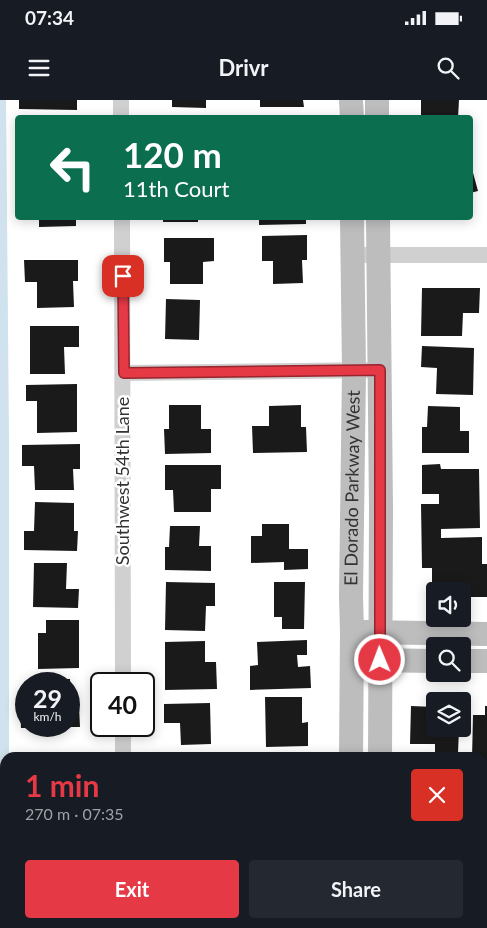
<!DOCTYPE html>
<html lang="en">
<head>
<meta charset="utf-8">
<style>
  body { margin:0; font-family:Lato,sans-serif; background:#242831; color:#f1f3f6; height:100vh; display:flex; flex-direction:column; font-size:19px; white-space:nowrap }
  * { box-sizing:border-box; margin:0 }
  p { font-size:16px; color:#9ea1a6 }
  .icon { flex:none; width:28px; height:28px; fill:none; stroke:currentColor; stroke-width:2; stroke-linecap:round; stroke-linejoin:round }
  .map { position:relative; flex:1; overflow:hidden }
  .sheet { position:absolute; left:0px; top:652px; width:488px; height:176px; display:flex; flex-direction:column; background:#171b24; border-radius:15px 15px 0 0; box-shadow:0 2px 12px #0003 }
  .sheet>* { flex:none }
  .guide { position:absolute; left:15px; top:15px; width:458px; height:105px; border-radius:5px; box-shadow:0 2px 12px #0003; background:#0b6e4f; color:#fff; overflow:hidden }
  .fabs { position:absolute; left:426px; top:482px; display:grid; gap:10px }
  .fabs a { display:grid; place-items:center; width:45px; height:45px; border-radius:5px; background:#171b24; box-shadow:0 2px 12px #0003; font-size:25px }
  .speed { position:absolute; left:15px; top:572px; display:flex; gap:10px; font-size:25px; font-weight:700; text-align:center }
  .speed>* { display:grid; place-content:center; width:65px; height:65px; border-radius:50%; background:#171b24; box-shadow:0 2px 12px #0003; line-height:1 }
  .speed small { font-size:12px; font-weight:400 }
  .speed .limit { border:2px solid #111; border-radius:8px; background:#fff; color:#111 }
  .pin { position:absolute; display:grid; place-items:center; width:42px; height:42px; color:#fff; margin:-21px; border-radius:10px; box-shadow:0 2px 8px #0006 }
  .me { position:absolute; width:55px; margin:-28px; rotate:359deg; stroke-linejoin:round; filter:drop-shadow(0 0 4px #0008) }
  .turn { display:flex; align-items:center; gap:18px; height:105px; padding:0 25px; font-size:22px }
  .turn .icon { width:65px; height:65px; stroke-width:2.5 }
  .turn b { display:block; font-size:35px; line-height:42px }
  .round { display:grid; place-items:center; flex:none; width:52px; height:52px; border-radius:5px; background:#242831 }
  .headline { display:flex; align-items:center; justify-content:space-between; height:85px; padding:0 25px }
  h1 { font-size:30px; font-weight:700; line-height:38px; color:#e63946 }
  .primary-button { display:flex; gap:10px; margin-top:auto; padding:10px 25px }
  .primary-button a { flex:1; height:58px; border-radius:5px; background:#e63946; color:#fff; font-size:20px; font-weight:700; line-height:58px; text-align:center }
  .primary-button a+a { background:#242831; color:#f1f3f6 }
  .status { display:flex; justify-content:space-between; align-items:center; height:35px; padding:0 25px; background:#171b24; direction:ltr }
  .status svg { height:14px; fill:currentColor }
  header { display:flex; justify-content:space-between; align-items:center; height:65px; padding:0 25px; background:#171b24; font-size:22px; font-weight:700 }
  .map>svg:first-child { display:block }
</style>
</head>
<body>
<div class="status"><b>07:34</b><svg viewBox="0 0 49 12"><path d="M0 12V9h3v3zM5 12V6h3v6zM10 12V3h3v9zM15 12V0h3v12zM26 1h20v11H26zM47 4h2v5h-2z"/></svg></div>
<header><svg class="icon" aria-label="menu" viewBox="0 0 24 24"><path d="M4 6h16M4 12h16M4 18h16"/></svg>Drivr<svg class="icon" aria-label="search" viewBox="0 0 24 24"><circle cx="10" cy="10" r="6"/><path d="M15 15l6 6"/></svg></header>
<div class="map">
<svg width="487" height="828" viewBox="0 0 487 828">
  <rect width="100%" height="100%" fill="#fff"/>
  <path fill="#cfe2ee" d="M 0,0 L 6,0 L 9,339 L 9,657 L 5,658 L 5,824 L 23,824 L 25,828 L 0,828 Z"/>
  <g fill="#1a1a1a">
    <path d="M 19,0 L 77,0 L 77,10 L 19,9 Z"/>
    <path d="M 172,0 L 206,0 L 206,8 L 172,7 Z"/>
    <path d="M 260,0 L 303,0 L 304,7 L 260,7 Z"/>
    <path d="M 421,0 L 459,0 L 458,18 L 421,18 Z"/>
    <path d="M 470,69 L 472,69 L 478,91 L 470,93 Z"/>
    <path d="M 39,118 L 76,118 L 76,126 L 39,127 Z"/>
    <rect x="163" y="118" width="35" height="4"/>
    <path d="M 259,118 L 306,118 L 306,124 L 259,125 Z"/>
    <path d="M 307,135 L 307,160 L 302,160 L 303,183 L 273,184 L 273,161 L 262,161 L 262,136 Z"/>
    <path d="M 164,138 L 214,138 L 214,161 L 203,162 L 203,184 L 170,184 L 170,162 L 164,162 Z"/>
    <path d="M 24,160 L 78,160 L 78,181 L 73,181 L 74,207 L 37,208 L 37,182 L 25,182 Z"/>
    <path d="M 422,188 L 480,188 L 479,213 L 463,213 L 462,236 L 421,236 Z"/>
    <path d="M 166,199 L 200,200 L 199,240 L 165,239 Z"/>
    <path d="M 30,226 L 79,226 L 79,247 L 64,247 L 65,274 L 30,274 Z"/>
    <path d="M 422,246 L 474,248 L 473,295 L 436,294 L 437,268 L 421,267 Z"/>
    <path d="M 77,284 L 77,332 L 37,333 L 37,301 L 26,301 L 26,285 Z"/>
    <path d="M 169,305 L 201,305 L 201,329 L 211,329 L 211,353 L 165,354 L 164,329 L 169,329 Z"/>
    <path d="M 301,305 L 301,327 L 306,327 L 307,352 L 253,353 L 252,326 L 269,326 L 269,306 Z"/>
    <path d="M 428,306 L 460,307 L 460,331 L 469,331 L 469,353 L 422,353 L 422,327 L 427,327 Z"/>
    <path d="M 80,344 L 80,369 L 73,369 L 74,390 L 35,390 L 34,366 L 22,366 L 22,345 Z"/>
    <path d="M 440,364 L 441,369 L 479,369 L 480,428 L 441,429 L 441,438 L 482,437 L 482,464 L 487,464 L 487,497 L 462,497 L 462,491 L 435,491 L 435,498 L 432,498 L 432,468 L 422,468 L 421,404 L 439,404 L 439,394 L 422,394 L 422,365 Z"/>
    <path d="M 165,365 L 221,365 L 221,389 L 211,389 L 211,412 L 174,412 L 173,390 L 165,390 Z"/>
    <path d="M 35,402 L 74,403 L 74,431 L 78,431 L 77,451 L 24,450 L 24,431 L 34,431 Z"/>
    <path d="M 262,424 L 289,424 L 289,449 L 308,449 L 308,469 L 284,470 L 284,462 L 251,463 L 251,436 L 262,436 Z"/>
    <path d="M 170,426 L 200,426 L 199,446 L 211,446 L 211,471 L 165,470 L 165,447 L 169,447 Z"/>
    <path d="M 34,463 L 67,463 L 66,489 L 79,489 L 78,508 L 33,507 Z"/>
    <path d="M 166,482 L 215,483 L 215,506 L 206,506 L 205,531 L 165,530 Z"/>
    <path d="M 274,482 L 305,482 L 304,529 L 282,529 L 282,517 L 274,517 Z"/>
    <path d="M 46,520 L 79,520 L 79,568 L 38,569 L 38,533 L 46,533 Z"/>
    <path d="M 307,540 L 307,555 L 297,555 L 298,567 L 310,566 L 311,588 L 250,590 L 250,566 L 258,565 L 257,542 Z"/>
    <path d="M 205,541 L 205,562 L 216,562 L 217,589 L 165,590 L 165,542 Z"/>
    <rect x="32" y="579" width="38" height="5"/>
    <path d="M 265,597 L 302,597 L 302,623 L 308,622 L 308,646 L 266,647 Z"/>
    <path d="M 210,603 L 211,644 L 181,645 L 180,623 L 164,623 L 164,604 Z"/>
    <path d="M 26,606 L 26,628 L 21,628 L 20,607 Z"/>
    <path d="M 69,606 L 79,606 L 80,627 L 69,627 Z"/>
    <path d="M 411,606 L 435,607 L 435,629 L 459,629 L 458,653 L 435,653 L 435,644 L 410,644 Z"/>
    <path d="M 485,606 L 487,606 L 487,667 L 482,667 L 482,658 L 472,658 L 473,615 L 485,615 Z"/>
    <path d="M 73,824 L 100,824 L 99,826 L 105,828 L 72,828 Z"/>
  </g>
  <g fill="none" stroke-linecap="round" stroke-linejoin="round">
    <g stroke="#d0d0d0" stroke-width="16">
      <path d="M 121,0 L 121,18"/>
      <path d="M 122,118 L 123,584"/>
      <path d="M 352,155 L 487,155"/>
      <path d="M 124,273 L 380,270"/>
      <path d="M 123,658 L 123,626"/>
      <path d="M 482,801 L 487,801"/>
    </g>
    <g stroke="#bdbdbd" stroke-width="24">
      <path d="M 351,0 L 352,18"/>
      <path d="M 377,0 L 377,18"/>
      <path d="M 378,118 L 381,408 L 380,658"/>
      <path d="M 364,532 L 487,534"/>
      <path d="M 366,560 L 435,561"/>
      <path d="M 462,561 L 487,561"/>
      <path id="s1" d="M 351,658 L 352,532 L 351,496 L 354,271 L 352,118"/>
    </g>
  </g>
  <g fill="none" stroke-linecap="round" stroke-linejoin="round">
    <defs>
      <path id="route" d="M 123,176 L 124,273 L 380,270 L 380,560"/>
    </defs>
    <use href="#route" stroke="#96252e" stroke-width="12"/>
    <use href="#route" stroke="#e63946" stroke-width="9"/>
  </g>
  <g text-anchor="middle" stroke-width="5" stroke-linejoin="round" paint-order="stroke">
    <g font-size="18" fill="#333" stroke="#fff">
      <text transform="translate(123 381) rotate(-90)" y="6">Southwest 54th Lane</text>
      <text dy="6" stroke="none"><textPath href="#s1" startOffset="270">El Dorado Parkway West</textPath></text>
    </g>
  </g>
</svg>
<div class="fabs">
<a><svg class="icon" aria-label="sound" viewBox="0 0 24 24"><path d="M4 9h4l5-4v14l-5-4H4zM17 9q2 3 0 6"/></svg></a>
<a><svg class="icon" aria-label="search" viewBox="0 0 24 24"><circle cx="10" cy="10" r="6"/><path d="M15 15l6 6"/></svg></a>
<a><svg class="icon" aria-label="layers" viewBox="0 0 24 24"><path d="M12 4l9 5-9 5-9-5zM3 14l9 5 9-5"/></svg></a>
</div>
<div class="speed"><div>29<small>km/h</small></div><div class="limit">40</div></div>
<div class="pin" style="left:123px;top:176px;background:#d93025"><svg class="icon" aria-label="arrive" viewBox="0 0 24 24"><path d="M6 21V4h12l-3 4 3 4H6"/></svg></div>
<svg class="me" style="left:380px;top:560px" viewBox="-20 -20 40 40"><circle r="17" fill="#e63946" stroke="#fff" stroke-width="3"/><path d="M0-11L8 9 0 5-8 9z" fill="#fff"/></svg>
<div class="guide">
<div class="turn"><svg class="icon" aria-label="left" viewBox="0 0 24 24"><path d="M17 20v-9H6M10 6l-5 5 5 5"/></svg><div><b>120 m</b>11th Court</div></div>
</div>
<section class="sheet">
<div class="headline"><div><h1>1 min</h1><p>270 m · 07:35</p></div><a class="round" style="background:#d93025;color:#fff"><svg class="icon" aria-label="close" viewBox="0 0 24 24"><path d="M6 6l12 12M18 6L6 18"/></svg></a></div>
<div class="primary-button"><a>Exit</a><a>Share</a></div>
</section>
</div>
</body>
</html>
